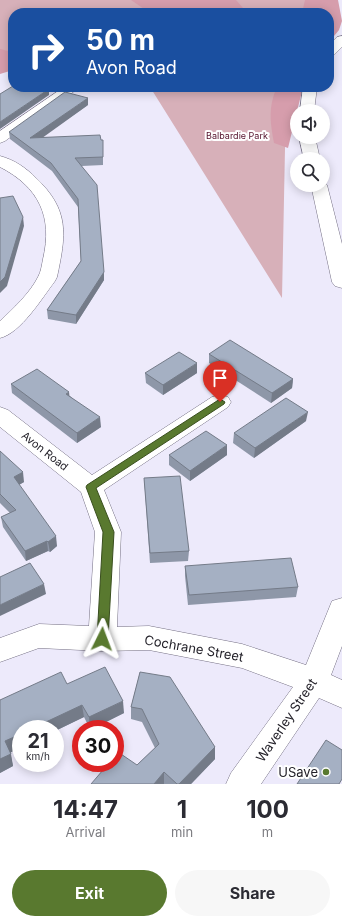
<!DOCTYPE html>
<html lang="en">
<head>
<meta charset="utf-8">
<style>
  body { margin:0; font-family:Inter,sans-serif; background:#f7f7f7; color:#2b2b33; height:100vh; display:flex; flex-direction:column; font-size:15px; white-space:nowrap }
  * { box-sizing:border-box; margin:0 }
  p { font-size:13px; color:#7c7c81 }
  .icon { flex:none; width:22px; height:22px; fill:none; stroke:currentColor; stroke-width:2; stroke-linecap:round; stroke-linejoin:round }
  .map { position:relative; height:784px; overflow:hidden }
  .drawer { display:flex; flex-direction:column; background:#fff; flex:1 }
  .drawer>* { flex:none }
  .guide { position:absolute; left:8px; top:8px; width:326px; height:84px; border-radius:16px; box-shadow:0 2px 10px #0003; background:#1a4fa0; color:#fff; overflow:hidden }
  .controls { position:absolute; left:290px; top:104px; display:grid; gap:8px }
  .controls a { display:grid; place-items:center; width:40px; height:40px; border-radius:50%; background:#fff; box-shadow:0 2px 10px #0003; font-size:20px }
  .speed { position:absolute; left:12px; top:720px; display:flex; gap:8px; font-size:20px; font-weight:700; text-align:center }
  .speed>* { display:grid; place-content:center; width:52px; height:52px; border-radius:50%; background:#fff; box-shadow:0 2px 10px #0003; line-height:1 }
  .speed small { font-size:10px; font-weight:400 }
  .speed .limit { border:6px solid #d22; background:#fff; color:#111 }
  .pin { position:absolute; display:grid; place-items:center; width:34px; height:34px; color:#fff; margin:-41px -17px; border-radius:50% 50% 50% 0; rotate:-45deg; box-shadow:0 0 4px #0007 }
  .pin .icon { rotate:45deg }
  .me { position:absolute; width:44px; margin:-22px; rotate:3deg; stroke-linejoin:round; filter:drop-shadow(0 0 3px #0008) }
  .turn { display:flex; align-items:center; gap:14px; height:84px; padding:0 12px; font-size:18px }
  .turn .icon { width:52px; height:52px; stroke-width:2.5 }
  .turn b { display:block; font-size:28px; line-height:34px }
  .eta { display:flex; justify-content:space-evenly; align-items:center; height:68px; text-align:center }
  .eta b { font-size:24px; font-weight:700; line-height:28px }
  .primary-button { display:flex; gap:8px; margin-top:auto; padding:8px 12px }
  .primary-button a { flex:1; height:46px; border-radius:24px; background:#59792f; color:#fff; font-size:16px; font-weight:700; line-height:46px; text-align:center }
  .primary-button a+a { background:#f7f7f7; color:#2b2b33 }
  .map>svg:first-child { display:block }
</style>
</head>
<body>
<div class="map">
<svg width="342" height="784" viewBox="0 0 342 784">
  <rect width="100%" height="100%" fill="#edeafb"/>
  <g fill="#d7b0b9">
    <path d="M 0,0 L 313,0 L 310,13 L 13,13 L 13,52 L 0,50 Z"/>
    <path d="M 150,87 L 289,87 L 286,99 L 282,298 Z"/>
  </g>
  <g fill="#d69dac">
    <path d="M 131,0 L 236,0 L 243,8 L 239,13 L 155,13 L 147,11 Z"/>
    <path d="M 305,0 L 338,0 L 342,21 L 339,30 L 329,42 L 329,13 L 302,13 Z"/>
    <path d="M 0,49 L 13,52 L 13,70 L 0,74 Z"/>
    <path d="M 277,87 L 303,87 L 288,148 L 274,143 C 270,122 268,107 277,87 Z"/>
  </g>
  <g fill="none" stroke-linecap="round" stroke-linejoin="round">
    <defs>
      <g id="minor">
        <path d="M 342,36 L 342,47 L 334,55 L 329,56 L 329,45 L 337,37 Z"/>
        <path d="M 64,87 L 80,87 L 5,141 L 0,143 L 0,131 Z"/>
        <path d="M 303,87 L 317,87 L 314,111 L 300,111 Z"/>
        <path d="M 299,137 L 315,137 L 320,159 L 304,159 Z"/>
        <path d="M 0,156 C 15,160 26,168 36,178 C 70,210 66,235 57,277 L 55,281 C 42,298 21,333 0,338 L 0,321 C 13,309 30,293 38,277 C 41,272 42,264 43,259 C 53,217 39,187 0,167 Z"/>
        <path d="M 323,181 L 327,185 L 342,244 L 342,288 L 335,286 L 332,282 L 311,185 L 323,185 Z"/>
        <path d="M 220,395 L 228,397 L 231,402 L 228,407 L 104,490 L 121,532 L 117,627 L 149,626 L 242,644 L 306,665 L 332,601 L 342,598 L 342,646 L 331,675 L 342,680 L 342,708 L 319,698 L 261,784 L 226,784 L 231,773 L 293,687 L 242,668 L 149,650 L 102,651 L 39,648 L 0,662 L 0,638 L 39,624 L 89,626 L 95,532 L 81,492 L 0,427 L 0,407 L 8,410 L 92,475 L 212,397 Z"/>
      </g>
    </defs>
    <use href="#minor" stroke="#757084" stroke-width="1"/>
    <use href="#minor" fill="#fff" fill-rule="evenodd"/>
  </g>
  <g fill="#8e97a8">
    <path d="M 88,105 L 42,137 L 103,140 L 103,165 L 82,166 L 104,280 L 76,324 L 48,319 L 47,310 L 81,261 L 78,207 L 52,171 L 10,139 L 9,132 Z"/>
    <path d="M 209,354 L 293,379 L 292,388 L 271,403 L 209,363 Z"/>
    <path d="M 145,373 L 197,373 L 163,395 L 146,383 Z"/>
    <path d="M 11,384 L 70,396 L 101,427 L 77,443 L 12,393 Z"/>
    <path d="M 306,421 L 254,458 L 233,443 L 234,433 Z"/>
    <path d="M 0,451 L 24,482 L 19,485 L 57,546 L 50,552 L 48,551 L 26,561 L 3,527 L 1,517 L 10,513 L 0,503 Z"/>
    <path d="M 169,455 L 227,455 L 190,481 L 169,465 Z"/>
    <path d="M 144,478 L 189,551 L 188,561 L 150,563 Z"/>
    <path d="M 185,566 L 298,587 L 296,597 L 188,605 L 185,576 Z"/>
    <path d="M 140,672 L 215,747 L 215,759 L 191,784 L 91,784 L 137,765 L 155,748 L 142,722 L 131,719 L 131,707 Z"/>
    <path d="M 67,684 L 124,713 L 92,729 L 90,729 L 84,717 L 55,731 L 55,729 L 21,729 L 21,747 L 10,752 L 13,766 L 0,773 L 0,700 Z"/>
  </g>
  <g fill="#747b88">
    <path d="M 49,89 L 49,95 L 0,129 L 0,122 Z"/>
    <path d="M 88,98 L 88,105 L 31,146 L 30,138 Z"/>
    <path d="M 23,217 L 24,226 L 7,286 L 0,293 L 0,282 Z"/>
    <path d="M 104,272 L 104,280 L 76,324 L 76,315 Z"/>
    <path d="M 197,363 L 197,373 L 163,395 L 163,385 Z"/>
    <path d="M 293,379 L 292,388 L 271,403 L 272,393 Z"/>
    <path d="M 69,392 L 70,401 L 66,394 Z"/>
    <path d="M 308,412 L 306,421 L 254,458 L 255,448 Z"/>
    <path d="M 100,417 L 101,427 L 77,443 L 77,433 Z"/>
    <path d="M 227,445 L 227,455 L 190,481 L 190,471 Z"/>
    <path d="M 23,472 L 24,482 L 15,487 L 14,477 Z"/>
    <path d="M 56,536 L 57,546 L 50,552 L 48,542 Z"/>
    <path d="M 47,541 L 48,551 L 26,561 L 25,551 Z"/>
    <path d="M 44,584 L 46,594 L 0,616 L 0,605 Z"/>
    <path d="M 123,701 L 124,713 L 92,729 L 90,729 L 89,717 Z"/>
    <path d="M 82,705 L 84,717 L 55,731 L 55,729 L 31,729 Z"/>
    <path d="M 21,734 L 21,747 L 8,754 L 5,741 Z"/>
    <path d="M 215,747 L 215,759 L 191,784 L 179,784 Z"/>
    <path d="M 11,754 L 13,766 L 0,773 L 0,759 Z"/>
    <path d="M 164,772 L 164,784 L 154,784 Z"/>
  </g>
  <g fill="#a5b0c3" stroke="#747b88">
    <path d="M 13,86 L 42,87 L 49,89 L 0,122 L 0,94 Z"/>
    <path d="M 65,92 L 88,98 L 30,138 L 100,135 L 101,140 L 103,140 L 103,157 L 75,158 L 97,185 L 104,272 L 76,315 L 47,310 L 81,261 L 78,199 L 51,163 L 9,132 Z"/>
    <path d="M 13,196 L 23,217 L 5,277 L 0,282 L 0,198 Z"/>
    <path d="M 230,340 L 293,379 L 272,393 L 209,354 Z"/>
    <path d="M 179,352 L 197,363 L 163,385 L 145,373 Z"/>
    <path d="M 37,369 L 69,392 L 66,394 L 100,417 L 77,433 L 11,384 Z"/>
    <path d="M 286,398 L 308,412 L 255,448 L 234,433 Z"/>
    <path d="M 206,431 L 227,445 L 190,471 L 169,455 Z"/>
    <path d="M 0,451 L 23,472 L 14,477 L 56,536 L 48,542 L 47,541 L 25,551 L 1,517 L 16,510 L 0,494 Z"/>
    <path d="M 180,476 L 189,551 L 150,553 L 144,478 Z"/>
    <path d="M 291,558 L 298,587 L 189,595 L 185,566 Z"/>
    <path d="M 30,563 L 44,584 L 0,605 L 0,577 Z"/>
    <path d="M 105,667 L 123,701 L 89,717 L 82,705 L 31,729 L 21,729 L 21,734 L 5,741 L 11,754 L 0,759 L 0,700 L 61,672 L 67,684 Z"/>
    <path d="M 140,672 L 170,677 L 215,747 L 179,784 L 177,784 L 164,772 L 154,784 L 91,784 L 109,763 L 115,763 L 115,756 L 118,752 L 137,765 L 159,744 L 142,709 L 131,707 Z"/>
    <path d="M 326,740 L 342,750 L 342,779 L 339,784 L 297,784 Z"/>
  </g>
  <path fill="#59792f" stroke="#3a4f1f" d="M 220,399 L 225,402 L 224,404 L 96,488 L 114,532 L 108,639 L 107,643 L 102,644 L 98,643 L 97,639 L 103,532 L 86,487 L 87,485 Z"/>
  <circle fill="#59792f" stroke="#fff" stroke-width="1.5" cx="326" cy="772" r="4"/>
  <g text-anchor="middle" stroke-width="4" stroke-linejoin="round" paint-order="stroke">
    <g font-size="9" fill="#53102a" stroke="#fff">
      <text x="237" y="139">Balbardie Park</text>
    </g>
    <g font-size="11" fill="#232129" stroke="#fff">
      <text transform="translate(45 451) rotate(38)" y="4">Avon Road</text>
    </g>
    <g font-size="13" fill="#232129" stroke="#fff">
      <text transform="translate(194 648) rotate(10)" y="5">Cochrane Street</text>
      <text transform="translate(286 720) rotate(-56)" y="5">Waverley Street</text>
    </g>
    <g font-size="13" fill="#232129" stroke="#fff" text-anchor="end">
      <text x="318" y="777">USave</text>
    </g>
  </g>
</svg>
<div class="controls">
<a><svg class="icon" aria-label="sound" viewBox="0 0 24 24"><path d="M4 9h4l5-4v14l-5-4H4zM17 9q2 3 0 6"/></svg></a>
<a><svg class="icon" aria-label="search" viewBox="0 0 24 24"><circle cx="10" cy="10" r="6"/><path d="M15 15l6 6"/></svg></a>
</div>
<div class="speed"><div>21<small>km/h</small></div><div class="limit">30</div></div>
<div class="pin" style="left:220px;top:402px;background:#d93025"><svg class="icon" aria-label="arrive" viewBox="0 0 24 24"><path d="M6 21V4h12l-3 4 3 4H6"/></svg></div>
<svg class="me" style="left:102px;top:639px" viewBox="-20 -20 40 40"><path d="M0-17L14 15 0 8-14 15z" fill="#59792f" stroke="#fff" stroke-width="4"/></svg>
<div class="guide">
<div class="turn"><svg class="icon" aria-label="right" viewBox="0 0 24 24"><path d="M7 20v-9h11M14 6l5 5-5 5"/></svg><div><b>50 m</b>Avon Road</div></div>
</div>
</div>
<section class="drawer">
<div class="eta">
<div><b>14:47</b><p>Arrival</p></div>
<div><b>1</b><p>min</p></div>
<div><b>100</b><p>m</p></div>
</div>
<div class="primary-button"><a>Exit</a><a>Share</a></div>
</section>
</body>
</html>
